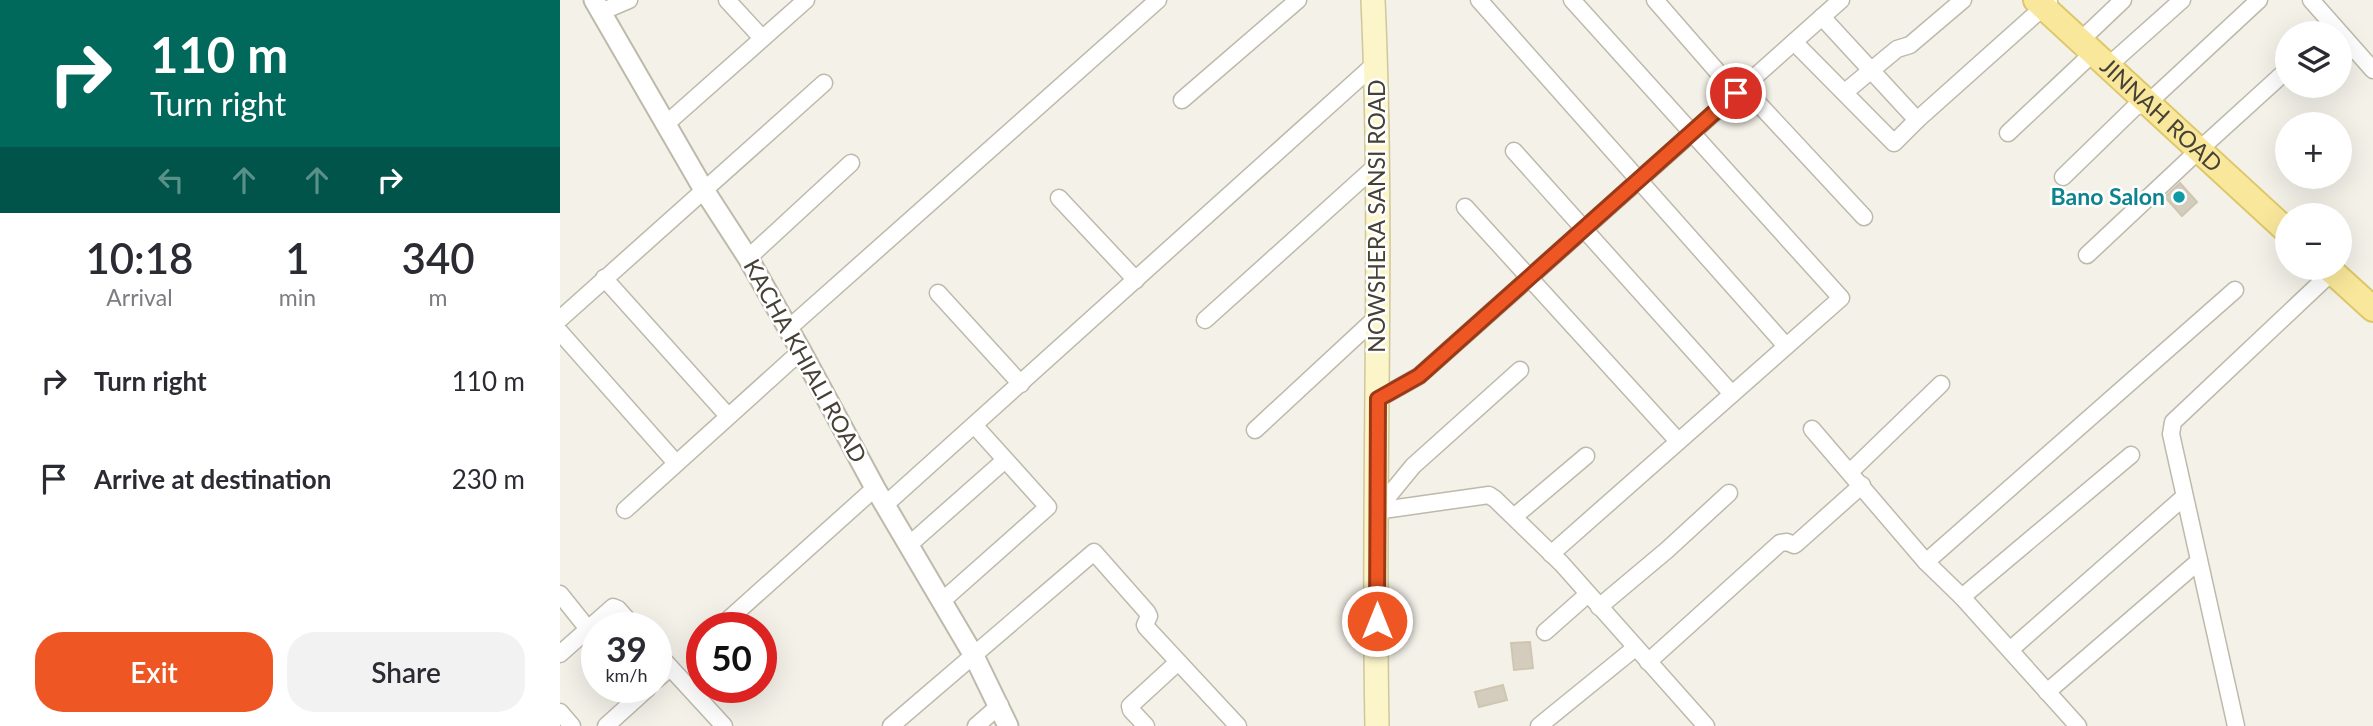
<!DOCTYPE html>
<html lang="en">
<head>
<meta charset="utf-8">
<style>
  body { margin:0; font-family:Lato,sans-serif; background:#f2f2f3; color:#2b2b33; height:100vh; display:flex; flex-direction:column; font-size:26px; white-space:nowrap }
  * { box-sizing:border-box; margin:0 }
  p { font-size:23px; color:#7c7c81 }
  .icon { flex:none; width:38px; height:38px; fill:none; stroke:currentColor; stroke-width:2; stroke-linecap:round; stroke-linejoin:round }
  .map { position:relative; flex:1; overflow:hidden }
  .drawer { display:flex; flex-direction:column; background:#fff; width:560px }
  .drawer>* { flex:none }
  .top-card { background:#00695c; color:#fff; overflow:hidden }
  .tools { position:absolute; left:1715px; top:21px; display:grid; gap:14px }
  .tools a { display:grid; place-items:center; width:77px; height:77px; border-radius:50%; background:#fff; box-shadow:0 7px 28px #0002; font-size:35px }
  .speed { position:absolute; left:21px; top:612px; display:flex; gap:14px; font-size:35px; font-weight:700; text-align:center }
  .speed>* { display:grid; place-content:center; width:91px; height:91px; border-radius:50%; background:#fff; box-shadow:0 7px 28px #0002; line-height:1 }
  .speed small { font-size:18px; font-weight:400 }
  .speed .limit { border:10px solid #d22; background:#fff; color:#111 }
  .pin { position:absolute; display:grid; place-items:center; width:60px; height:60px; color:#fff; margin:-30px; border:4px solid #fff; border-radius:50%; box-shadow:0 2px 7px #0007 }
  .me { position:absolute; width:77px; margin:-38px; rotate:0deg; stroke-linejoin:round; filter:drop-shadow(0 0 5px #0008) }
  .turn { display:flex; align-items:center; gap:24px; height:147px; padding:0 35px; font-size:32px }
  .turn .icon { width:91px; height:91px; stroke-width:2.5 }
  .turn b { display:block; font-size:49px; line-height:60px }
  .lanes { display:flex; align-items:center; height:66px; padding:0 35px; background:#0003; justify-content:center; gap:35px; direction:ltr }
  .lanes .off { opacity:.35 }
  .eta { display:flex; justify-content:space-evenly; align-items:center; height:119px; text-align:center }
  .eta b { font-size:42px; font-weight:600; line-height:49px }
  .button { display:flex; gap:14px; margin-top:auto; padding:14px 35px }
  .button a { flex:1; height:80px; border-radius:28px; background:#ee5723; color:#fff; font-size:28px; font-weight:600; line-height:80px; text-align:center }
  .button a+a { background:#f2f2f3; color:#2b2b33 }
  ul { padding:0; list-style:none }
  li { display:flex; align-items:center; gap:21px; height:98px; padding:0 35px }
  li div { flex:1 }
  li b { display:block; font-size:26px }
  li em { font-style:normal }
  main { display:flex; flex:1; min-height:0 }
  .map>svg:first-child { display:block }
</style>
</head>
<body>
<main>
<section class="drawer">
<div class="top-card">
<div class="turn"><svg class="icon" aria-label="right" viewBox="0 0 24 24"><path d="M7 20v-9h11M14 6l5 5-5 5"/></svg><div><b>110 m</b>Turn right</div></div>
<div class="lanes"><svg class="icon off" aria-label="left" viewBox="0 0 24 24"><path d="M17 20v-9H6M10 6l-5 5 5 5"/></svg><svg class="icon off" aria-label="ahead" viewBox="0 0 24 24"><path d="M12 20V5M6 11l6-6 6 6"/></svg><svg class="icon off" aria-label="ahead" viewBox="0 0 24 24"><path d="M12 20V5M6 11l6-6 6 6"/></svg><svg class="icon" aria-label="right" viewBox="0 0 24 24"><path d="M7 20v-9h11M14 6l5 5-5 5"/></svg></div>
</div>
<div class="eta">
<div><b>10:18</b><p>Arrival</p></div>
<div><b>1</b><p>min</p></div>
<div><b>340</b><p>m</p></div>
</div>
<ul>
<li><svg class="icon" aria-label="right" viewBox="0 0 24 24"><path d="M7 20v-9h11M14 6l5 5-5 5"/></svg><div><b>Turn right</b></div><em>110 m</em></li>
<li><svg class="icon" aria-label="arrive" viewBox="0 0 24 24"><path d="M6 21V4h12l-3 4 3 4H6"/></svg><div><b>Arrive at destination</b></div><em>230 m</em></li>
</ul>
<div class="button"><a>Exit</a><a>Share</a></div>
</section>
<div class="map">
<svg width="1813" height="726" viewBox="0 0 1813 726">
  <rect width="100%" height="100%" fill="#f3f1e8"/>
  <g fill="#d4cdbe" stroke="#cec6b1" stroke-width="2">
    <path d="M 1620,183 L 1637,202 L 1622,216 L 1605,197 Z"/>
    <path d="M 970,642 L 973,668 L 954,670 L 951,643 Z"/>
    <path d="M 943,685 L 947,700 L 919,707 L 915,692 Z"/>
  </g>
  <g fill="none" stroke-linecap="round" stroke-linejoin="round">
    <defs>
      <g id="minor">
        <path d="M 167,0 L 202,38"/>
        <path d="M 919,0 L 1226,346"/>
        <path d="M 1095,0 L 1176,93"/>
        <path d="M 1751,0 L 1813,70"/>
        <path d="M 41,12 L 69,0"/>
        <path d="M 1262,17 L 1357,120"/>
        <path d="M 1520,41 L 1563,0"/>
        <path d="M 1234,42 L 1334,143 L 1357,120 L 1489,2"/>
        <path d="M 1548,66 L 1622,0"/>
        <path d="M 1183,87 L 1304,217"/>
        <path d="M 1285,92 L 1337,49 L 1350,45 L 1403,0"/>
        <path d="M 622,100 L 738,0"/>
        <path d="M 106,124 L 246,0"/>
        <path d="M 1448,133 L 1533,53"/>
        <path d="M 954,151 L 1172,394"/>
        <path d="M 1503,177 L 1575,107 L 1588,103 L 1699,0"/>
        <path d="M 499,198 L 576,280"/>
        <path d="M 905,207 L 1118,441"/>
        <path d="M 1527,255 L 1639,150 L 1727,70"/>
        <path d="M 188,258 L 291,163"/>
        <path d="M 44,278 L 168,416"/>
        <path d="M 378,293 L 461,384"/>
        <path d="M 0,319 L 264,83"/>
        <path d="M 645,320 L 817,165"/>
        <path d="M 229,328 L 598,0"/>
        <path d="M 0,332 L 116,463"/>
        <path d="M 818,399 L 859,376 L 1281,0"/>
        <path d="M 1252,429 L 1366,562 L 1402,597 L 1518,726"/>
        <path d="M 695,430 L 818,316"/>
        <path d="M 1290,472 L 1381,384"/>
        <path d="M 326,504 L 816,63"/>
        <path d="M 65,510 L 241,351"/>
        <path d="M 817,510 L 853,466 L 960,370"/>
        <path d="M 816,511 L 922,496 L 929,495 L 935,499 L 1002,564 L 1146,726"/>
        <path d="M 955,516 L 1026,456"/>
        <path d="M 350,544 L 445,460"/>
        <path d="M 991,554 L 1281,298 L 1012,0"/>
        <path d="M 1366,562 L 1675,290"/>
        <path d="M 0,594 L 28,629"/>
        <path d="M 1402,597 L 1571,455"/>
        <path d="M 382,601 L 488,507 L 415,426"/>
        <path d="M 1039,607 L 1107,550 L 1169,493"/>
        <path d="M 159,628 L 315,488"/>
        <path d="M 985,632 L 1028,594"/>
        <path d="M 1450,650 L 1624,497"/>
        <path d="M 96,652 L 164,726"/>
        <path d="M 0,654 L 53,607 L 58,609 L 75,628"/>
        <path d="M 1088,662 L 1220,543 L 1227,542 L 1234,545 L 1237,543 L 1302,485"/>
        <path d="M 96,680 L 110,668"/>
        <path d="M 1487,692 L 1639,561"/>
        <path d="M 0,712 L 12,726"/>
        <path d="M 46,726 L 88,688"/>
        <path d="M 331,726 L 534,552 L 587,612 L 589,616 L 585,625 L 586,627 L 678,726"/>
        <path d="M 416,726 L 440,705"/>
        <path d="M 586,726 L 571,710 L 570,706 L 618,662"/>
        <path d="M 979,726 L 1075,648"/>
        <path d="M 1676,726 L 1611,434 L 1613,422 L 1772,272"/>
      </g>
      <path id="tertiary" d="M 34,0 L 144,190 L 188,258 L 241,351 L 315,488 L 414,656 L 448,726"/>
      <path id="secondary" d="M 813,0 C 824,242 812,484 817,726"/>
      <g id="primary">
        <path id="s1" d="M 1476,0 L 1727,231"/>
        <path d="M 1768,268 L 1813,309"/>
      </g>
    </defs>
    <use href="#minor" stroke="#beb9ab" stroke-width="19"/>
    <use href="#tertiary" stroke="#beb9ab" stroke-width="23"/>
    <use href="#secondary" stroke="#d0c799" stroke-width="26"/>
    <use href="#primary" stroke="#ddc76b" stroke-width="28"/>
    <use href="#minor" stroke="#fff" stroke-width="16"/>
    <use href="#tertiary" stroke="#fff" stroke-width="19"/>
    <use href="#secondary" stroke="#fcf5c9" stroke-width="23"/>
    <use href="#primary" stroke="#f9e89b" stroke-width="24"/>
  </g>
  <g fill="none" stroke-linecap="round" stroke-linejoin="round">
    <defs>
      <path id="route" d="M 817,621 L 818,399 L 859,376 L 1176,93"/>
    </defs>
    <use href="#route" stroke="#9b3917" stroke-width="18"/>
    <use href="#route" stroke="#ee5723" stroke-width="12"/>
  </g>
  <circle fill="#0f9aa8" stroke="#fff" stroke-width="2.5" cx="1619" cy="197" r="7"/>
  <g text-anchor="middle" stroke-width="5" stroke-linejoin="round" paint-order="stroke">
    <g font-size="23" fill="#464137" stroke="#fff">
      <text dy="8" stroke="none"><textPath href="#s1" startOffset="170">JINNAH ROAD</textPath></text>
      <text transform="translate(817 216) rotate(-90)" y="8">NOWSHERA SANSI ROAD</text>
      <text transform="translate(245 361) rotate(61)" y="8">KACHA KHIALI ROAD</text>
    </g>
    <g font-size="23" font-weight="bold" fill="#0d838f" stroke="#fff" text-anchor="end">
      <text x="1605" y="205">Bano Salon</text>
    </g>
  </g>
</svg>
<div class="tools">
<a><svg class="icon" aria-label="layers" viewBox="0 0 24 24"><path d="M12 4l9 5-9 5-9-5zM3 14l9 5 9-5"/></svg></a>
<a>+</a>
<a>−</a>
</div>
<div class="speed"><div>39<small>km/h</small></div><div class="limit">50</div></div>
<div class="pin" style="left:1176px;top:93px;background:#d93025"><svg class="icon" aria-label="arrive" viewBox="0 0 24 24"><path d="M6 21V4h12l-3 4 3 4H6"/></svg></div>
<svg class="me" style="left:817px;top:621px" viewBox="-20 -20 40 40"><circle r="17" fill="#ee5723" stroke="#fff" stroke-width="3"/><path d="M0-11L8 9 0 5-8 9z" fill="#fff"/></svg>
</div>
</main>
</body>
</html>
